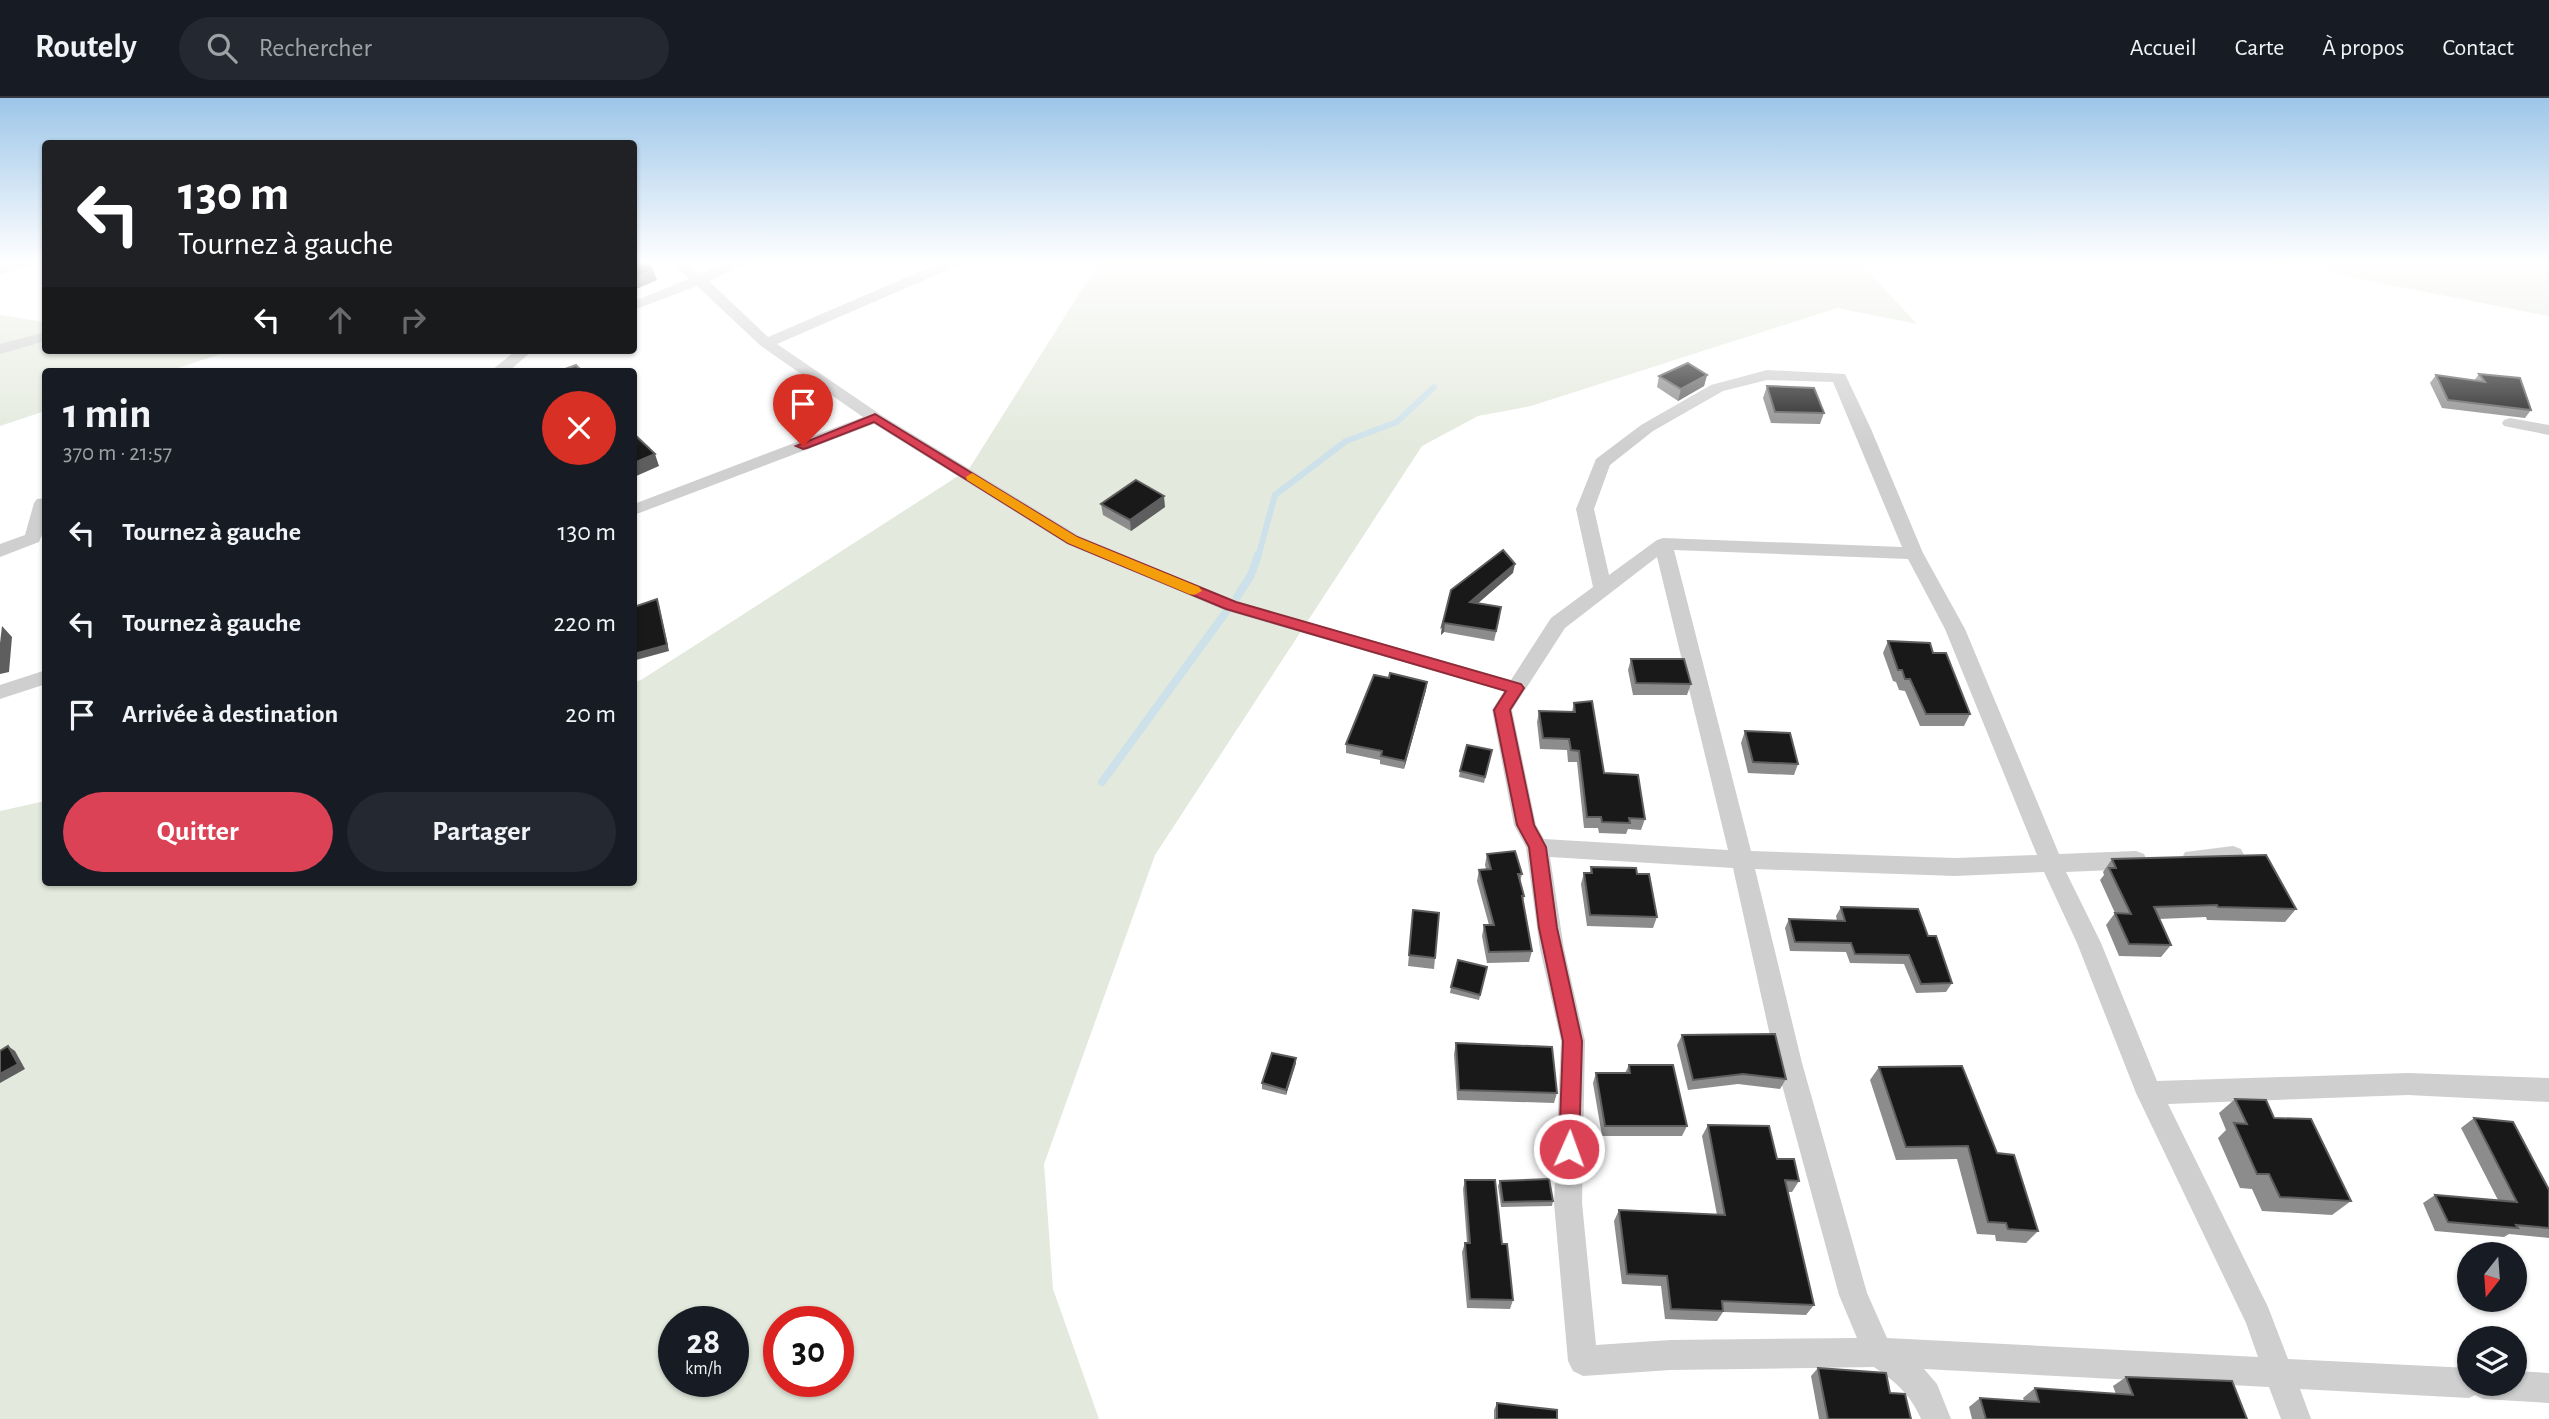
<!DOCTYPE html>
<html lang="fr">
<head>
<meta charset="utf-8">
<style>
  body { margin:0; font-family:"Alegreya Sans",sans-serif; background:#242831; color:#f1f3f6; height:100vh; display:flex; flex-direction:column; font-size:26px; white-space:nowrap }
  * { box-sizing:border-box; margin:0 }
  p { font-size:23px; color:#9ea1a6 }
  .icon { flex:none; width:38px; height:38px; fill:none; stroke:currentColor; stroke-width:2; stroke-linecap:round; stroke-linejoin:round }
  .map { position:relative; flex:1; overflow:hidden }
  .drawer { position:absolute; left:42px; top:270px; width:595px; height:518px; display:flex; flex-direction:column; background:#171b24; border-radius:7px; box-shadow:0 2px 5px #0004 }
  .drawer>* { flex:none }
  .hud { position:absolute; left:42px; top:42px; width:595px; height:214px; border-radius:7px; box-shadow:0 2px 5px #0004; background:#202124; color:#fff; overflow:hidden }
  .needle { width:46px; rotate:197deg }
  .fabs { position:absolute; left:2457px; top:1144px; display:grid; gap:14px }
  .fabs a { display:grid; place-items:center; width:70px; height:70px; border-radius:50%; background:#171b24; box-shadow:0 2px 5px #0004; font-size:35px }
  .speed { position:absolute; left:658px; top:1208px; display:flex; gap:14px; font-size:35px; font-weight:700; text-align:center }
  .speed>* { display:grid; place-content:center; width:91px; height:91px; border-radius:50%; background:#171b24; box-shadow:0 2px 5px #0004; line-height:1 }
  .speed small { font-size:18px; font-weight:400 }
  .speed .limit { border:10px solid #d22; background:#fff; color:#111 }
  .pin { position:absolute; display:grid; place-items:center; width:60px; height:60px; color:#fff; margin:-72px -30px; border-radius:50% 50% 50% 0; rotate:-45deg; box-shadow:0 0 7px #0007 }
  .pin .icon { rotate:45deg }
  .me { position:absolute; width:77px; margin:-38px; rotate:2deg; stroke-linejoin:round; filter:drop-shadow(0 0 5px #0008) }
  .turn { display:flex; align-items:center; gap:24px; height:147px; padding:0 21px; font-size:32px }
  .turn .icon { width:91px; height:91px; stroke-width:2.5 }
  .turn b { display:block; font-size:49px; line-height:60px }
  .lanes { display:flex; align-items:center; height:66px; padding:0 21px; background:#0003; justify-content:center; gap:35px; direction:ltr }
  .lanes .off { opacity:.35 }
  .round { display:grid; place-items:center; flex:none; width:74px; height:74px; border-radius:37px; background:#242831 }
  .head { display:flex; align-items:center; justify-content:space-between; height:119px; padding:0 21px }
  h1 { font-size:42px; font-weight:700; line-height:52px }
  .button { display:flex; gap:14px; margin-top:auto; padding:14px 21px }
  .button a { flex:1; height:80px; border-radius:42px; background:#dc4256; color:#fff; font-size:28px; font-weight:700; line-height:80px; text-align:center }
  .button a+a { background:#242831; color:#f1f3f6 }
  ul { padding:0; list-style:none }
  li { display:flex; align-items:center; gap:21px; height:91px; padding:0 21px }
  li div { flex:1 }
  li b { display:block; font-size:26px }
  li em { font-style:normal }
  header { display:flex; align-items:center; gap:42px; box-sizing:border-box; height:98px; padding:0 35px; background:#171b24; border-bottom:2px solid #363941 }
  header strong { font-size:33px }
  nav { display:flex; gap:38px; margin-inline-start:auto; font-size:24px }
  .search { width:490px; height:63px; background:#242831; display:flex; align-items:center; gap:18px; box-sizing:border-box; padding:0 24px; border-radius:38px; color:#9ea1a6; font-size:26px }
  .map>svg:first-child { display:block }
</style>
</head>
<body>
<header>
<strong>Routely</strong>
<div class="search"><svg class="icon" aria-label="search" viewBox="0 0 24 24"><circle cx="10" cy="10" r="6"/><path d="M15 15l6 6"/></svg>Rechercher</div>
<nav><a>Accueil</a><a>Carte</a><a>À propos</a><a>Contact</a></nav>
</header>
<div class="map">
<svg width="2549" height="1321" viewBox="0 0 2549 1321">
  <rect width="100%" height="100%" fill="#fff"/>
  <g fill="#e3e9dc" fill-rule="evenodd">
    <path d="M 1099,164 L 1859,164 L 1917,226 L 1837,210 L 1531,308 L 1478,318 L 1422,348 L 1155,757 L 1044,1066 L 1053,1191 L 1099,1321 L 0,1321 L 0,713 L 45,703 L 46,784 L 634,784 L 634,584 L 641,582 L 969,371 ZM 674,1223 L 733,1223 L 733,1283 L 674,1283 ZM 779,1223 L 838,1223 L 838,1283 L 779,1283 Z"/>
    <path d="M 2300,164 L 2549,164 L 2549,218 L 2354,180 Z"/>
    <path d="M 0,217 L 45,224 L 46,252 L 216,252 L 226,254 L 169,273 L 46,273 L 45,313 L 0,328 Z"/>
  </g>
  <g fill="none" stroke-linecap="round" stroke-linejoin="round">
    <path stroke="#cde1ea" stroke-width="6" d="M 1258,459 L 1275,397 L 1346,343 L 1397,324 L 1434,289"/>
    <g stroke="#cde1ea" stroke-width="8">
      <path d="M 1237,499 L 1251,477 L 1258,457"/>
      <path d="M 1102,684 L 1226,514"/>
    </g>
    <g fill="#cfcfcf" fill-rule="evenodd">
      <path d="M 14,164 L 36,164 L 34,167 L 0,176 L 0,168 Z"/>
      <path d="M 670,164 L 686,164 L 701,176 L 731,164 L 750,164 L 709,183 L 768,239 L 942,164 L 961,164 L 959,167 L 777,246 L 881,317 L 1079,438 L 1238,504 L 1511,582 L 1551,520 L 1593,489 L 1576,411 L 1596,361 L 1641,327 L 1711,287 L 1767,272 L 1845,276 L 1871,331 L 1923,455 L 1965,531 L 2059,756 L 2136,753 L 2144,756 L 2147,762 L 2144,768 L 2136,771 L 2066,774 L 2101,845 L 2157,983 L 2408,975 L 2549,980 L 2549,1004 L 2408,997 L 2168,1006 L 2268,1209 L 2288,1261 L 2469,1270 L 2469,1286 L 2515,1286 L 2515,1273 L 2549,1275 L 2549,1305 L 2483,1301 L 2475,1297 L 2469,1300 L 2300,1291 L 2311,1321 L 2281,1321 L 2269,1289 L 1924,1271 L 1937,1286 L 1951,1321 L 1921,1321 C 1911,1297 1895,1283 1874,1269 L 1670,1272 L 1583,1278 L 1573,1273 L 1568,1263 L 1554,1105 L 1561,943 L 1540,851 L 1526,749 L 1514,727 L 1492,612 L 1504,593 L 1224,512 L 1067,446 L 874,326 L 634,417 L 634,406 L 863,319 L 761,248 L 697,188 L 634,212 L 634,203 L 689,181 ZM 1767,282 L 1833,284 L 1902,449 L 1663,440 L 1657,442 L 1609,477 L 1594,411 L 1610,367 L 1653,333 L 1723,293 ZM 1674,452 L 1908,461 L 1945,531 L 2037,757 L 1955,760 L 1751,753 ZM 1657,459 L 1728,752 L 1544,741 L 1536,727 L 1512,612 L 1565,530 ZM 1550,759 L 1733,770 L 1776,965 L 1839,1197 L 1857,1240 L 1670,1242 L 1596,1247 L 1582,1105 L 1585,943 L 1564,851 ZM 1755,771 L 1955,778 L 2044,774 L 2077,845 L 2136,995 L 2246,1225 L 2258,1259 L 1887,1240 L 1867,1195 L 1802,965 Z"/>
      <path d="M 46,234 L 46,243 L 0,256 L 0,246 Z"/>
      <path d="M 512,252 L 531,254 L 509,273 L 491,273 L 514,254 Z"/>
      <path d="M 2510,320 L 2549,327 L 2549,337 L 2504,328 L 2502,325 L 2504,322 Z"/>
      <path d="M 46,400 L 46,427 L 39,444 L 0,459 L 0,446 L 25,437 L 34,405 L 37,401 Z"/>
      <path d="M 46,572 L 46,586 L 0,601 L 0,587 Z"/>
      <path d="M 2233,748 L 2241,751 L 2244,757 L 2241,763 C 2225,768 2201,771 2185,766 L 2182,760 L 2185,754 Z"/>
    </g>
  </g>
  <g fill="#8c8c8c">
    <path d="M 2479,276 L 2531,312 L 2525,320 L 2442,310 L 2430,285 L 2436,277 L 2474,283 Z"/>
    <path d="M 1707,277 L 1704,288 L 1678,303 L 1657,289 L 1659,278 Z"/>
    <path d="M 1767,288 L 1824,315 L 1820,326 L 1771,325 L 1763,300 Z"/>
    <path d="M 1101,406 L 1165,409 L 1131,433 L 1103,417 Z"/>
    <path d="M 1513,475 L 1478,505 L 1500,518 L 1494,543 L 1444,534 L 1441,537 L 1442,528 Z"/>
    <path d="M 1888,543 L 1933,555 L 1970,616 L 1964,628 L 1920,628 L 1905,593 L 1899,592 L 1896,584 L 1893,583 L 1883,555 Z"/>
    <path d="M 1631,561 L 1691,586 L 1687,597 L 1633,597 L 1628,572 Z"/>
    <path d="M 1389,580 L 1427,584 L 1426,592 L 1404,671 L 1380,666 L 1380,662 L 1346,655 L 1346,646 Z"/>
    <path d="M 1574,605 L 1604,675 L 1645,721 L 1641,732 L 1628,731 L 1626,736 L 1599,735 L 1598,730 L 1584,730 L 1577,664 L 1568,664 L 1567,652 L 1540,651 L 1537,624 L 1539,613 L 1572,614 Z"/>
    <path d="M 1745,633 L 1798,666 L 1794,677 L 1748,675 L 1741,645 Z"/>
    <path d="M 1492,652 L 1484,685 L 1459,679 L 1460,673 Z"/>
    <path d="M 1487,756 L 1522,776 L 1520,784 L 1524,798 L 1523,804 L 1532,853 L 1529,864 L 1487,865 L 1482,838 L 1484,827 L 1489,827 L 1477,783 L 1479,772 L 1486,771 L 1485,767 Z"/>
    <path d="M 2112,761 L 2296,811 L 2285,824 L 2207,822 L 2206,819 L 2159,821 L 2171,847 L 2161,859 L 2119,858 L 2106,827 L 2115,815 L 2100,782 L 2104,777 L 2103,774 Z"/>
    <path d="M 1591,769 L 1657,819 L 1653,830 L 1587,828 L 1581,786 L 1584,775 L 1590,775 Z"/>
    <path d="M 1841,809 L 1928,838 L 1952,885 L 1946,894 L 1916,895 L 1904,866 L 1850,865 L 1846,854 L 1790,853 L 1785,830 L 1789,821 L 1837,823 L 1836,818 Z"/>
    <path d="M 1413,812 L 1435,860 L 1434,871 L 1408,868 Z"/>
    <path d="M 1487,869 L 1479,902 L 1450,895 L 1451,889 Z"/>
    <path d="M 1682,937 L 1786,981 L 1780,991 L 1738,986 L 1688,992 L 1677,947 Z"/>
    <path d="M 1456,945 L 1557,995 L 1554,1005 L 1457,1002 L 1454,956 Z"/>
    <path d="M 1296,965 L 1286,997 L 1262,991 L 1262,985 Z"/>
    <path d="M 1629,967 L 1687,1028 L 1682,1038 L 1602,1038 L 1593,985 L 1596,975 L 1625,975 Z"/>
    <path d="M 1879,969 L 1997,1055 L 2038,1133 L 2026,1145 L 1996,1143 L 1995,1137 L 1977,1136 L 1957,1061 L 1896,1062 L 1870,982 Z"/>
    <path d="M 2235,1001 L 2274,1020 L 2351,1103 L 2332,1117 L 2262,1113 L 2252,1091 L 2240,1090 L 2218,1040 L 2226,1032 L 2219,1015 Z"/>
    <path d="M 2474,1020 L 2549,1092 L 2549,1140 L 2509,1136 L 2504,1139 L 2435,1133 L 2423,1105 L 2435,1097 L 2498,1102 L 2461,1030 Z"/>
    <path d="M 1708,1027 L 1777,1061 L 1799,1083 L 1792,1094 L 1788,1094 L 1814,1207 L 1806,1217 L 1723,1214 L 1717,1223 L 1665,1221 L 1661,1188 L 1622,1186 L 1614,1123 L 1619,1112 L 1717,1117 L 1702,1038 Z"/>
    <path d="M 1465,1082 L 1502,1146 L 1513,1202 L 1510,1211 L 1467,1210 L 1462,1154 L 1465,1145 L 1467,1145 L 1463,1091 Z"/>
    <path d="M 1500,1083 L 1553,1103 L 1552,1108 L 1501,1109 L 1498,1088 Z"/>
    <path d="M 1818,1270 L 1890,1295 L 1911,1321 L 1819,1321 L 1811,1278 Z"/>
    <path d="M 2126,1279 L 2247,1321 L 1972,1321 L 1969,1309 L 1980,1300 L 2024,1303 L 2023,1300 L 2035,1290 L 2116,1296 L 2113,1288 Z"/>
    <path d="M 1497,1305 L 1557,1321 L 1494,1321 L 1494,1312 Z"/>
  </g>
  <g fill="#5e5e5e">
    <path d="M 653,172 L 657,182 L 634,192 L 634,180 Z"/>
    <path d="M 1707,277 L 1704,288 L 1678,303 L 1681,291 Z"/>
    <path d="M 655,356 L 659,368 L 634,379 L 634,365 Z"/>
    <path d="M 1164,398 L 1165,409 L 1131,433 L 1130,422 Z"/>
    <path d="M 1515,466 L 1513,475 L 1469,513 L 1470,504 Z"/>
    <path d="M 657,501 L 659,507 L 669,553 L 636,562 L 634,556 Z"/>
    <path d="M 1445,525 L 1444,534 L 1441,537 L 1442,528 Z"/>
    <path d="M 2,528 L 12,539 L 9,574 L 0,576 L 0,545 Z"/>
    <path d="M 1427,584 L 1426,592 L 1404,671 L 1405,663 Z"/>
    <path d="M 8,948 L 15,953 L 25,971 L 0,985 L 0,976 Z"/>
    <path d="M 1296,960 L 1296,965 L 1286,997 L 1286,992 Z"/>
  </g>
  <g fill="#191919" stroke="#5e5e5e" stroke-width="2">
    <path d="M 634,164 L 646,164 L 653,172 L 634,180 Z"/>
    <path d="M 1688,265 L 1707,277 L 1681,291 L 1659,278 Z"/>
    <path d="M 576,267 L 582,273 L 560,273 Z"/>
    <path d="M 2479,276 L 2520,280 L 2531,312 L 2448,302 L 2436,277 L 2485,284 Z"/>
    <path d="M 1767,288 L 1814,290 L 1824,315 L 1775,314 Z"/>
    <path d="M 634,336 L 655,356 L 634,365 Z"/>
    <path d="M 1136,382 L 1164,398 L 1130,422 L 1101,406 Z"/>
    <path d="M 1503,452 L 1515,466 L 1470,504 L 1501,509 L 1496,533 L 1445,525 L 1442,528 L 1451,492 Z"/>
    <path d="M 657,501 L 667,547 L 634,556 L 634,509 Z"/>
    <path d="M 1888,543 L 1930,545 L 1933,555 L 1946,555 L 1970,616 L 1926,616 L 1910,581 L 1905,581 L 1902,572 L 1898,572 Z"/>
    <path d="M 1631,561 L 1684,561 L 1691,586 L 1636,585 Z"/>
    <path d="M 1390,575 L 1427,584 L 1405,663 L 1381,658 L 1382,653 L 1346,646 L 1374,577 L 1389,580 Z"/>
    <path d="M 1592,603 L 1604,675 L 1638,677 L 1645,721 L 1629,720 L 1630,725 L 1602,724 L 1601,719 L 1587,719 L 1579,653 L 1571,652 L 1569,641 L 1543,640 L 1539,613 L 1575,614 L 1574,605 Z"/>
    <path d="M 1745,633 L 1790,635 L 1798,666 L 1753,664 Z"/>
    <path d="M 1467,647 L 1492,652 L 1485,679 L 1460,673 Z"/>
    <path d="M 1515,753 L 1522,776 L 1518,776 L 1524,798 L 1522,798 L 1532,853 L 1489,854 L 1484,827 L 1494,827 L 1479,772 L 1491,771 L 1487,756 Z"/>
    <path d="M 2266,757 L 2296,811 L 2218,809 L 2217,807 L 2154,809 L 2171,847 L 2129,846 L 2115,815 L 2131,816 L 2109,770 L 2116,770 L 2112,761 Z"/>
    <path d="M 1591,769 L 1636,770 L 1637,776 L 1649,776 L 1657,819 L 1590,817 L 1584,775 L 1592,775 Z"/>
    <path d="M 1841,809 L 1918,811 L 1928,838 L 1936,838 L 1952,885 L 1921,886 L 1909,857 L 1855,856 L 1851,845 L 1795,844 L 1789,821 L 1845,823 Z"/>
    <path d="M 1413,812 L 1439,815 L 1435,860 L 1409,857 Z"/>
    <path d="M 1458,862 L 1487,869 L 1480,897 L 1451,889 Z"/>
    <path d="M 1775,936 L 1786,981 L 1743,976 L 1693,982 L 1682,937 Z"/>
    <path d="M 1456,945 L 1552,949 L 1557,995 L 1459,992 Z"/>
    <path d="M 8,948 L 18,966 L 0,976 L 0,953 Z"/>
    <path d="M 1272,955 L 1296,960 L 1286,992 L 1262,985 Z"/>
    <path d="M 1629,967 L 1673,967 L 1687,1028 L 1605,1028 L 1596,975 L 1630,975 Z"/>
    <path d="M 1962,968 L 1997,1055 L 2014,1057 L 2038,1133 L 2008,1131 L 2006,1125 L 1988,1124 L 1968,1048 L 1906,1049 L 1879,969 Z"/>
    <path d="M 2235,1001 L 2266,1002 L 2274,1020 L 2311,1021 L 2351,1103 L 2280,1099 L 2269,1076 L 2257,1076 L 2234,1025 L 2247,1026 Z"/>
    <path d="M 2474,1020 L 2513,1024 L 2549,1092 L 2549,1130 L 2516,1127 L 2518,1130 L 2448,1124 L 2435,1097 L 2517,1104 Z"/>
    <path d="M 1708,1027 L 1769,1028 L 1777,1061 L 1794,1061 L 1799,1083 L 1785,1082 L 1814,1207 L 1722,1203 L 1723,1213 L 1671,1211 L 1667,1178 L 1627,1176 L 1619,1112 L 1725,1117 Z"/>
    <path d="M 1549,1081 L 1553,1103 L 1503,1104 L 1500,1083 Z"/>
    <path d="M 1465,1082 L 1495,1082 L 1502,1146 L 1507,1146 L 1513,1202 L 1470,1201 L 1465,1145 L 1470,1145 Z"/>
    <path d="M 1818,1270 L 1886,1275 L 1890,1295 L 1905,1296 L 1911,1321 L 1828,1321 Z"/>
    <path d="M 2126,1279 L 2232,1283 L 2247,1321 L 1986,1321 L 1980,1300 L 2039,1304 L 2035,1290 L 2133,1297 Z"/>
    <path d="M 1497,1305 L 1557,1312 L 1557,1321 L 1497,1321 Z"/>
  </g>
  <linearGradient id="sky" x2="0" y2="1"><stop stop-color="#9dc6e9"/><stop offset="0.47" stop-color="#fff"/><stop offset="1" stop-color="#fff" stop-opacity="0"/></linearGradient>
  <rect width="2549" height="349" fill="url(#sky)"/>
  <path fill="#dc4256" stroke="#8f2b38" stroke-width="2" d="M 875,316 L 1077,439 L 1236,504 L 1521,586 L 1524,590 L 1510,612 L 1534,727 L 1546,749 L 1557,830 L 1582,943 L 1579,1051 L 1576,1057 L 1569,1060 L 1562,1057 L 1559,1051 L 1563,943 L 1539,830 L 1529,749 L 1517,727 L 1494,612 L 1506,593 L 1226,511 L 1068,445 L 874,324 L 807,350 L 803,351 L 796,348 Z"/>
  <path fill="#f59e0b" d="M 972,375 L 1077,439 L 1199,489 L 1202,493 L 1194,497 L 1189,496 L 1068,445 L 967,382 L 966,379 Z"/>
</svg>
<div class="fabs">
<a><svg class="needle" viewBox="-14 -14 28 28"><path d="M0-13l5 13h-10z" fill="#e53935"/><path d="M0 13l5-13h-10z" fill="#9ea1a6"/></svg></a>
<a><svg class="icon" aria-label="layers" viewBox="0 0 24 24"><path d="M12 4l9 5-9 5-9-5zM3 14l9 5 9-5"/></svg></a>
</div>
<div class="speed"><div>28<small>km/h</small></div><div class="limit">30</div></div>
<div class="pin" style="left:803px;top:348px;background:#d93025"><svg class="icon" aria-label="arrive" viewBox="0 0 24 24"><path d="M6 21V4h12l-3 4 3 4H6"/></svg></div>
<svg class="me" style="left:1569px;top:1051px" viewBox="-20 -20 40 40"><circle r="17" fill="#dc4256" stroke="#fff" stroke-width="3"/><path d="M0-11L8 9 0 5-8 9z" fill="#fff"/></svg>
<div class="hud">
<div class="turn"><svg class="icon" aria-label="left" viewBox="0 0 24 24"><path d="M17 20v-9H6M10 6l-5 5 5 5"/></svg><div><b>130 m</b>Tournez à gauche</div></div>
<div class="lanes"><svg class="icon" aria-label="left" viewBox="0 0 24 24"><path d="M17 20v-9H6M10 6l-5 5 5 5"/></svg><svg class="icon off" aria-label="ahead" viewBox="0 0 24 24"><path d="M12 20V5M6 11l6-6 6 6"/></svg><svg class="icon off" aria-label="right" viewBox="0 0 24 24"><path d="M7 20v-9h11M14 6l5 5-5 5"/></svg></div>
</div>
<section class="drawer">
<div class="head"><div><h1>1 min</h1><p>370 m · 21:57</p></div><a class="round" style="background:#d93025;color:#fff"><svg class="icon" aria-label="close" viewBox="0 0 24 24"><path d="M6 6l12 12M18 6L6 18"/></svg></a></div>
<ul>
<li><svg class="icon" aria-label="left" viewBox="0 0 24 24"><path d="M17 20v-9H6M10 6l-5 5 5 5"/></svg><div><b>Tournez à gauche</b></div><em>130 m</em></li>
<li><svg class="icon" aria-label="left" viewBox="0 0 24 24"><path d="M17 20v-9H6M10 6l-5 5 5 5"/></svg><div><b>Tournez à gauche</b></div><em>220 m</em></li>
<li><svg class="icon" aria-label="arrive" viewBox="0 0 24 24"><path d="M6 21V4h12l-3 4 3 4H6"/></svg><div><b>Arrivée à destination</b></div><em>20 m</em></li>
</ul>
<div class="button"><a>Quitter</a><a>Partager</a></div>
</section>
</div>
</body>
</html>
